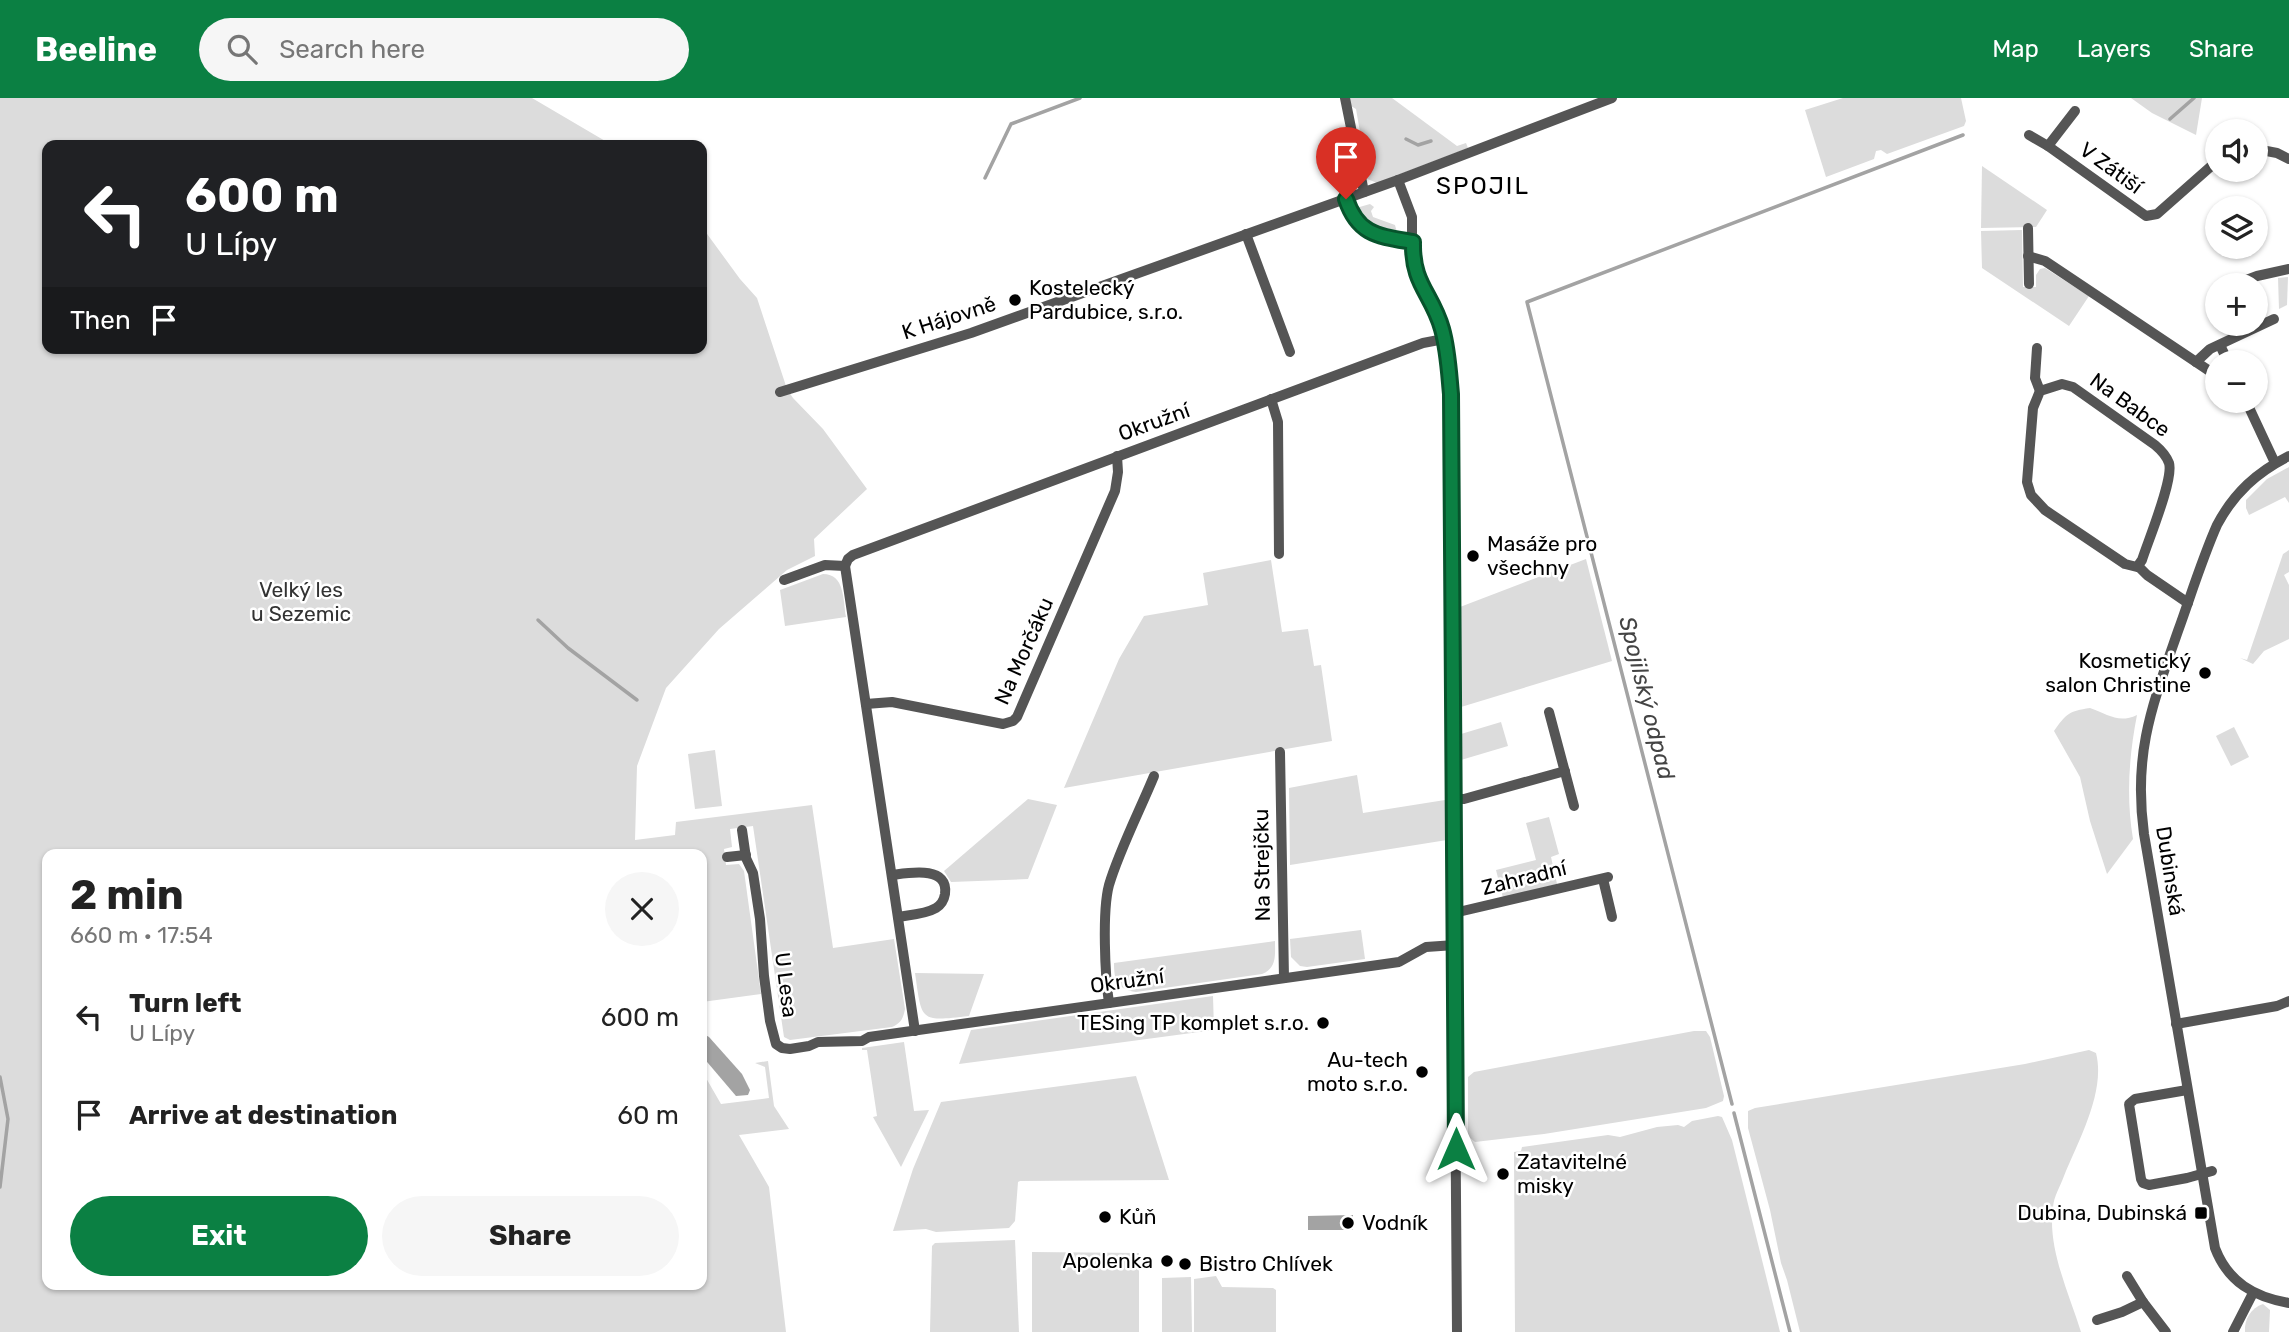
<!DOCTYPE html>
<html lang="en">
<head>
<meta charset="utf-8">
<style>
  body { margin:0; font-family:Rubik,sans-serif; background:#f6f6f6; color:#222; height:100vh; display:flex; flex-direction:column; font-size:26px; white-space:nowrap }
  * { box-sizing:border-box; margin:0 }
  p { font-size:23px; color:#767676 }
  .icon { flex:none; width:38px; height:38px; fill:none; stroke:currentColor; stroke-width:2; stroke-linecap:round; stroke-linejoin:round }
  .map { position:relative; flex:1; overflow:hidden }
  .drawer { position:absolute; left:42px; top:751px; width:665px; height:441px; display:flex; flex-direction:column; background:#fff; border-radius:14px; box-shadow:0 2px 5px #0004 }
  .drawer>* { flex:none }
  .top-card { position:absolute; left:42px; top:42px; width:665px; height:214px; border-radius:14px; box-shadow:0 2px 5px #0004; background:#202124; color:#fff; overflow:hidden }
  .tools { position:absolute; left:2205px; top:21px; display:grid; gap:14px }
  .tools a { display:grid; place-items:center; width:63px; height:63px; border-radius:50%; background:#fff; box-shadow:0 2px 5px #0004; font-size:35px }
  .pin { position:absolute; display:grid; place-items:center; width:60px; height:60px; color:#fff; margin:-72px -30px; border-radius:50% 50% 50% 0; rotate:-45deg; box-shadow:0 0 7px #0007 }
  .pin .icon { rotate:45deg }
  .me { position:absolute; width:77px; margin:-38px; rotate:0deg; stroke-linejoin:round; filter:drop-shadow(0 0 5px #0008) }
  .turn { display:flex; align-items:center; gap:24px; height:147px; padding:0 28px; font-size:32px }
  .turn .icon { width:91px; height:91px; stroke-width:2.5 }
  .turn b { display:block; font-size:49px; line-height:60px }
  .then { display:flex; align-items:center; height:66px; padding:0 28px; background:#0003; gap:14px; font-size:26px }
  .round { display:grid; place-items:center; flex:none; width:74px; height:74px; border-radius:37px; background:#f6f6f6 }
  .summary { display:flex; align-items:center; justify-content:space-between; height:119px; padding:0 28px }
  h1 { font-size:42px; font-weight:700; line-height:52px }
  .primary-button { display:flex; gap:14px; margin-top:auto; padding:14px 28px }
  .primary-button a { flex:1; height:80px; border-radius:42px; background:#0b8043; color:#fff; font-size:28px; font-weight:700; line-height:80px; text-align:center }
  .primary-button a+a { background:#f6f6f6; color:#222 }
  ul { padding:0; list-style:none }
  li { display:flex; align-items:center; gap:21px; height:98px; padding:0 28px }
  li div { flex:1 }
  li b { display:block; font-size:26px }
  li em { font-style:normal }
  header { display:flex; align-items:center; gap:42px; box-sizing:border-box; height:98px; padding:0 35px; background:#0b8043; color:#fff }
  header strong { font-size:33px }
  nav { display:flex; gap:38px; margin-inline-start:auto; font-size:24px }
  .search { width:490px; height:63px; background:#f6f6f6; display:flex; align-items:center; gap:18px; box-sizing:border-box; padding:0 24px; border-radius:38px; color:#767676; font-size:26px }
  .map>svg:first-child { display:block }
</style>
</head>
<body>
<header>
<strong>Beeline</strong>
<div class="search"><svg class="icon" aria-label="search" viewBox="0 0 24 24"><circle cx="10" cy="10" r="6"/><path d="M15 15l6 6"/></svg>Search here</div>
<nav><a>Map</a><a>Layers</a><a>Share</a></nav>
</header>
<div class="map">
<svg width="2289" height="1234" viewBox="0 0 2289 1234">
  <rect width="100%" height="100%" fill="#fff"/>
  <g fill="#dcdcdc">
    <path d="M 0,0 L 532,0 L 612,47 L 47,47 L 47,250 L 702,250 L 702,129 L 740,181 L 757,200 L 787,291 L 793,300 L 823,331 L 867,391 L 814,441 L 815,458 L 787,472 L 719,531 L 666,590 L 637,668 L 635,742 L 675,737 L 676,724 L 812,707 L 833,850 L 894,841 L 905,911 C 903,921 901,925 892,929 L 790,942 L 784,939 L 753,728 L 730,731 L 732,749 L 724,751 L 726,767 L 739,766 L 744,773 L 761,896 L 702,904 L 702,756 L 47,756 L 47,1186 L 702,1186 L 702,973 L 721,1006 L 769,1000 L 765,969 L 755,965 L 768,963 L 774,1008 L 789,1031 L 739,1037 L 769,1089 L 786,1234 L 0,1234 Z"/>
    <path d="M 1349,0 L 1392,0 L 1457,48 L 1466,45 L 1468,50 L 1377,85 L 1365,80 L 1362,70 L 1365,63 L 1356,11 L 1351,8 Z"/>
    <path d="M 1843,0 L 1961,0 L 1966,23 L 1964,28 L 1887,56 L 1881,52 L 1876,53 L 1874,61 L 1826,79 L 1805,12 Z"/>
    <path d="M 2131,0 L 2202,0 L 2196,37 L 2152,15 Z"/>
    <path d="M 1982,68 L 2047,112 L 2036,129 L 1981,130 Z"/>
    <path d="M 1370,106 L 1374,109 L 1371,113 L 1373,119 L 1395,127 L 1398,138 C 1381,135 1361,128 1356,110 Z"/>
    <path d="M 2022,132 L 2023,189 L 2036,189 L 2036,177 L 2040,171 L 2045,170 L 2089,198 L 2069,228 L 1982,170 L 1981,133 Z"/>
    <path d="M 2288,179 L 2287,207 L 2279,211 L 2278,180 Z"/>
    <path d="M 2289,369 L 2289,405 L 2285,399 L 2249,417 L 2246,410 L 2246,402 L 2267,381 Z"/>
    <path d="M 2289,452 L 2289,474 L 2284,477 L 2289,487 L 2289,541 L 2264,553 L 2253,566 L 2240,560 L 2247,562 L 2283,456 Z"/>
    <path d="M 1586,461 L 1612,563 L 1461,609 L 1460,509 Z"/>
    <path d="M 1271,462 L 1282,534 L 1308,531 L 1314,568 L 1321,567 L 1332,643 L 1064,690 L 1119,561 L 1144,518 L 1208,507 L 1203,475 Z"/>
    <path d="M 823,476 C 845,476 843,502 846,519 L 785,528 L 780,492 Z"/>
    <path d="M 2090,610 C 2108,616 2118,626 2137,617 C 2129,658 2126,699 2133,741 L 2107,776 L 2090,723 L 2080,679 L 2054,633 C 2066,616 2069,613 2090,610 Z"/>
    <path d="M 1501,624 L 1508,648 L 1461,662 L 1461,636 Z"/>
    <path d="M 2234,629 L 2249,659 L 2231,668 L 2216,638 Z"/>
    <path d="M 715,652 L 722,708 L 695,711 L 688,656 Z"/>
    <path d="M 1357,677 L 1363,715 L 1445,702 L 1447,742 L 1290,767 L 1289,690 Z"/>
    <path d="M 1028,701 L 1057,707 L 1028,781 L 951,784 L 944,773 Z"/>
    <path d="M 1549,719 L 1559,756 L 1551,759 L 1557,786 L 1503,800 L 1496,772 L 1536,762 L 1526,725 Z"/>
    <path d="M 1361,832 L 1365,861 L 1307,869 L 1300,868 L 1291,859 L 1290,841 Z"/>
    <path d="M 1275,843 C 1275,857 1277,870 1262,876 L 1136,894 C 1117,891 1114,883 1114,865 Z"/>
    <path d="M 915,875 L 984,876 L 969,918 C 919,924 922,923 915,875 Z"/>
    <path d="M 1213,898 L 1214,932 L 959,966 L 971,932 Z"/>
    <path d="M 1694,933 L 1706,933 L 1710,939 L 1724,998 L 1723,1003 L 1706,1010 L 1544,1036 L 1475,1044 L 1468,1038 L 1468,979 L 1474,974 Z"/>
    <path d="M 904,944 L 914,1013 L 929,1012 L 901,1069 L 873,1019 L 877,1018 L 867,952 L 862,952 L 862,950 Z"/>
    <path d="M 2089,952 L 2096,955 C 2106,994 2078,1043 2064,1078 C 2060,1089 2054,1098 2053,1109 C 2047,1150 2069,1195 2081,1234 L 1800,1234 L 1787,1182 L 1781,1165 L 1770,1112 L 1748,1030 L 1748,1013 L 1755,1010 L 2025,966 Z"/>
    <path d="M 1136,978 L 1169,1082 L 1020,1083 L 1018,1084 L 1015,1123 L 1009,1130 L 936,1134 L 926,1131 L 893,1133 L 913,1071 L 941,1004 Z"/>
    <path d="M 1718,1018 L 1722,1019 L 1732,1042 L 1780,1234 L 1515,1234 L 1514,1054 L 1521,1053 L 1522,1049 L 1608,1037 L 1620,1039 L 1657,1029 L 1678,1027 L 1684,1029 L 1692,1023 Z"/>
    <path d="M 1015,1142 L 1019,1234 L 930,1234 L 932,1148 L 935,1145 Z"/>
    <path d="M 1032,1154 L 1139,1155 L 1139,1234 L 1032,1234 Z"/>
    <path d="M 1216,1178 L 1222,1189 L 1273,1190 L 1276,1192 L 1276,1234 L 1194,1234 L 1194,1181 Z"/>
    <path d="M 1191,1179 L 1192,1234 L 1162,1234 L 1162,1180 Z"/>
    <path d="M 2263,1206 L 2270,1212 L 2269,1234 L 2245,1234 C 2244,1221 2251,1210 2263,1206 Z"/>
  </g>
  <g fill="#a3a3a3">
    <path d="M 702,935 L 709,939 L 742,976 L 750,992 L 748,997 L 736,998 L 702,958 Z"/>
    <path d="M 1353,1117 L 1353,1132 L 1308,1132 L 1308,1118 Z"/>
  </g>
  <g fill="none" stroke-linecap="round" stroke-linejoin="round">
    <g stroke="#a3a3a3" stroke-width="3.5">
      <path d="M 2170,21 L 2194,0"/>
      <path d="M 1406,41 L 1418,47 L 1431,43"/>
      <path d="M 985,80 L 1011,26 L 1080,0"/>
      <path d="M 538,522 L 568,550 L 637,602"/>
      <path d="M 1732,1006 L 1527,204 L 1963,37"/>
      <path d="M 1734,1015 L 1790,1234"/>
      <path d="M 0,1089 L 8,1021 L 0,979"/>
    </g>
    <g stroke="#555" stroke-width="10">
      <path d="M 1345,0 L 1364,94"/>
      <path d="M 2029,37 L 2048,48 L 2146,118 L 2157,116 L 2217,63"/>
      <path d="M 2048,48 L 2075,13"/>
      <path d="M 2256,51 L 2277,55 L 2289,61"/>
      <path d="M 1398,82 L 1412,119 L 1412,156 L 1415,174 L 1443,233 L 1450,284 L 1457,1234"/>
      <path d="M 1346,101 C 1358,137 1378,138 1413,144"/>
      <path d="M 2028,130 L 2029,186"/>
      <path d="M 1246,136 L 1290,254"/>
      <path d="M 2028,158 L 2045,163 L 2217,278"/>
      <path d="M 2233,187 L 2257,178 L 2289,171"/>
      <path d="M 2220,247 L 2228,264"/>
      <path d="M 2037,250 L 2035,280 L 2040,293"/>
      <path d="M 2196,264 L 2210,251 L 2274,221"/>
      <path d="M 2062,286 L 2073,289 L 2155,347 C 2161,352 2166,357 2169,365 C 2174,381 2148,443 2142,462 L 2137,469 L 2125,466 L 2045,412 L 2031,397 L 2027,384 L 2033,310 L 2040,293 Z"/>
      <path d="M 780,294 L 971,235 L 1398,82 L 1612,0"/>
      <path d="M 1271,301 L 1278,324 L 1279,456"/>
      <path d="M 2246,303 L 2275,365"/>
      <path d="M 2289,358 C 2257,374 2234,395 2217,427 C 2202,461 2191,497 2178,533 C 2152,608 2133,655 2144,736 L 2215,1150 C 2228,1184 2254,1199 2289,1205"/>
      <path d="M 845,468 L 915,933"/>
      <path d="M 2138,468 L 2147,477 L 2188,505"/>
      <path d="M 784,482 L 825,467 L 845,468 L 848,461 L 853,457 L 1423,245 L 1444,241"/>
      <path d="M 866,606 L 892,604 L 1003,626 L 1013,623 L 1017,619 L 1115,393 L 1118,374 L 1117,358"/>
      <path d="M 1549,614 L 1574,708"/>
      <path d="M 1280,654 L 1284,880"/>
      <path d="M 1454,701 L 1464,701 L 1565,673"/>
      <path d="M 742,732 L 746,760 L 753,775 L 760,821 L 764,878 L 770,923 L 776,946 L 782,950 L 790,951 L 809,948 L 818,944 L 862,943 L 869,939 L 1399,864 L 1426,849 L 1455,847"/>
      <path d="M 727,759 L 746,757"/>
      <path d="M 892,777 C 908,775 949,767 945,796 C 944,802 941,807 936,810 C 926,816 910,817 898,819"/>
      <path d="M 1603,781 L 1612,819"/>
      <path d="M 1454,815 L 1608,779"/>
      <path d="M 1109,905 C 1105,878 1102,813 1109,787 C 1119,753 1140,712 1154,678"/>
      <path d="M 2176,926 L 2277,908 L 2289,903"/>
      <path d="M 2187,992 L 2135,1001 L 2129,1006 L 2141,1081 L 2143,1085 L 2149,1087 L 2187,1080 L 2212,1073"/>
      <path d="M 2127,1178 L 2143,1204 L 2166,1234"/>
      <path d="M 2097,1222 L 2122,1214 L 2143,1204"/>
      <path d="M 2233,1234 L 2253,1195"/>
    </g>
  </g>
  <g fill="none" stroke-linecap="round" stroke-linejoin="round">
    <defs>
      <path id="route" d="M 1346,101 C 1358,137 1378,138 1413,144 C 1412,187 1432,195 1442,231 C 1448,252 1449,275 1451,296 L 1456,1051"/>
    </defs>
    <use href="#route" stroke="#07532c" stroke-width="18"/>
    <use href="#route" stroke="#0b8043" stroke-width="12"/>
  </g>
  <g fill="#000" stroke="#fff" stroke-width="2.5">
    <circle cx="1015" cy="202" r="7"/>
    <circle cx="1473" cy="458" r="7"/>
    <circle cx="2205" cy="575" r="7"/>
    <circle cx="1323" cy="925" r="7"/>
    <circle cx="1422" cy="974" r="7"/>
    <circle cx="1503" cy="1076" r="7"/>
    <rect x="2194" y="1108" width="14" height="14" rx="3.5"/>
    <circle cx="1105" cy="1119" r="7"/>
    <circle cx="1348" cy="1125" r="7"/>
    <circle cx="1167" cy="1163" r="7"/>
    <circle cx="1185" cy="1166" r="7"/>
  </g>
  <g text-anchor="middle" stroke-width="5" stroke-linejoin="round" paint-order="stroke">
    <g font-size="21" fill="#000" stroke="#fff">
      <text transform="translate(2111 70) rotate(36)" y="7">V Zátiší</text>
      <text transform="translate(949 220) rotate(-18)" y="7">K Hájovně</text>
      <text transform="translate(2130 307) rotate(36)" y="7">Na Babce</text>
      <text transform="translate(1154 324) rotate(-20)" y="7">Okružní</text>
      <text transform="translate(1024 553) rotate(-66)" y="7">Na Morčáku</text>
      <text transform="translate(1262 767) rotate(-91)" y="7">Na Strejčku</text>
      <text transform="translate(2170 773) rotate(81)" y="7">Dubinská</text>
      <text transform="translate(1524 780) rotate(-14)" y="7">Zahradní</text>
      <text transform="translate(1127 883) rotate(-8)" y="7">Okružní</text>
      <text transform="translate(786 887) rotate(83)" y="7">U Lesa</text>
    </g>
    <g font-size="21" fill="#000" stroke="#fff" text-anchor="start">
      <text x="1029" y="197">Kostelecký<tspan x="1029" dy="24">Pardubice, s.r.o.</tspan></text>
      <text x="1487" y="453">Masáže pro<tspan x="1487" dy="24">všechny</tspan></text>
      <text x="2191" y="570" text-anchor="end">Kosmetický<tspan x="2191" dy="24">salon Christine</tspan></text>
      <text x="1309" y="932" text-anchor="end">TESing TP komplet s.r.o.</text>
      <text x="1408" y="969" text-anchor="end">Au-tech<tspan x="1408" dy="24">moto s.r.o.</tspan></text>
      <text x="1517" y="1071">Zatavitelné<tspan x="1517" dy="24">misky</tspan></text>
      <text x="2187" y="1122" text-anchor="end">Dubina, Dubinská</text>
      <text x="1119" y="1126">Kůň</text>
      <text x="1362" y="1132">Vodník</text>
      <text x="1153" y="1170" text-anchor="end">Apolenka</text>
      <text x="1199" y="1173">Bistro Chlívek</text>
    </g>
    <g font-size="21" fill="#333" stroke="#fff">
      <text x="301" y="499">Velký les<tspan x="301" dy="24">u Sezemic</tspan></text>
    </g>
    <g font-size="23" font-style="italic" fill="#444" stroke="#fff">
      <text transform="translate(1647 600) rotate(76)" y="8">Spojilský odpad</text>
    </g>
    <g font-size="24" letter-spacing="2" fill="#000" stroke="#fff">
      <text x="1483" y="96">SPOJIL</text>
    </g>
  </g>
</svg>
<div class="tools">
<a><svg class="icon" aria-label="sound" viewBox="0 0 24 24"><path d="M4 9h4l5-4v14l-5-4H4zM17 9q2 3 0 6"/></svg></a>
<a><svg class="icon" aria-label="layers" viewBox="0 0 24 24"><path d="M12 4l9 5-9 5-9-5zM3 14l9 5 9-5"/></svg></a>
<a>+</a>
<a>−</a>
</div>
<div class="pin" style="left:1346px;top:101px;background:#d93025"><svg class="icon" aria-label="arrive" viewBox="0 0 24 24"><path d="M6 21V4h12l-3 4 3 4H6"/></svg></div>
<svg class="me" style="left:1456px;top:1051px" viewBox="-20 -20 40 40"><path d="M0-17L14 15 0 8-14 15z" fill="#0b8043" stroke="#fff" stroke-width="4"/></svg>
<div class="top-card">
<div class="turn"><svg class="icon" aria-label="left" viewBox="0 0 24 24"><path d="M17 20v-9H6M10 6l-5 5 5 5"/></svg><div><b>600 m</b>U Lípy</div></div>
<div class="then">Then<svg class="icon" aria-label="arrive" viewBox="0 0 24 24"><path d="M6 21V4h12l-3 4 3 4H6"/></svg></div>
</div>
<section class="drawer">
<div class="summary"><div><h1>2 min</h1><p>660 m · 17:54</p></div><a class="round"><svg class="icon" aria-label="close" viewBox="0 0 24 24"><path d="M6 6l12 12M18 6L6 18"/></svg></a></div>
<ul>
<li><svg class="icon" aria-label="left" viewBox="0 0 24 24"><path d="M17 20v-9H6M10 6l-5 5 5 5"/></svg><div><b>Turn left</b><p>U Lípy</p></div><em>600 m</em></li>
<li><svg class="icon" aria-label="arrive" viewBox="0 0 24 24"><path d="M6 21V4h12l-3 4 3 4H6"/></svg><div><b>Arrive at destination</b></div><em>60 m</em></li>
</ul>
<div class="primary-button"><a>Exit</a><a>Share</a></div>
</section>
</div>
</body>
</html>
